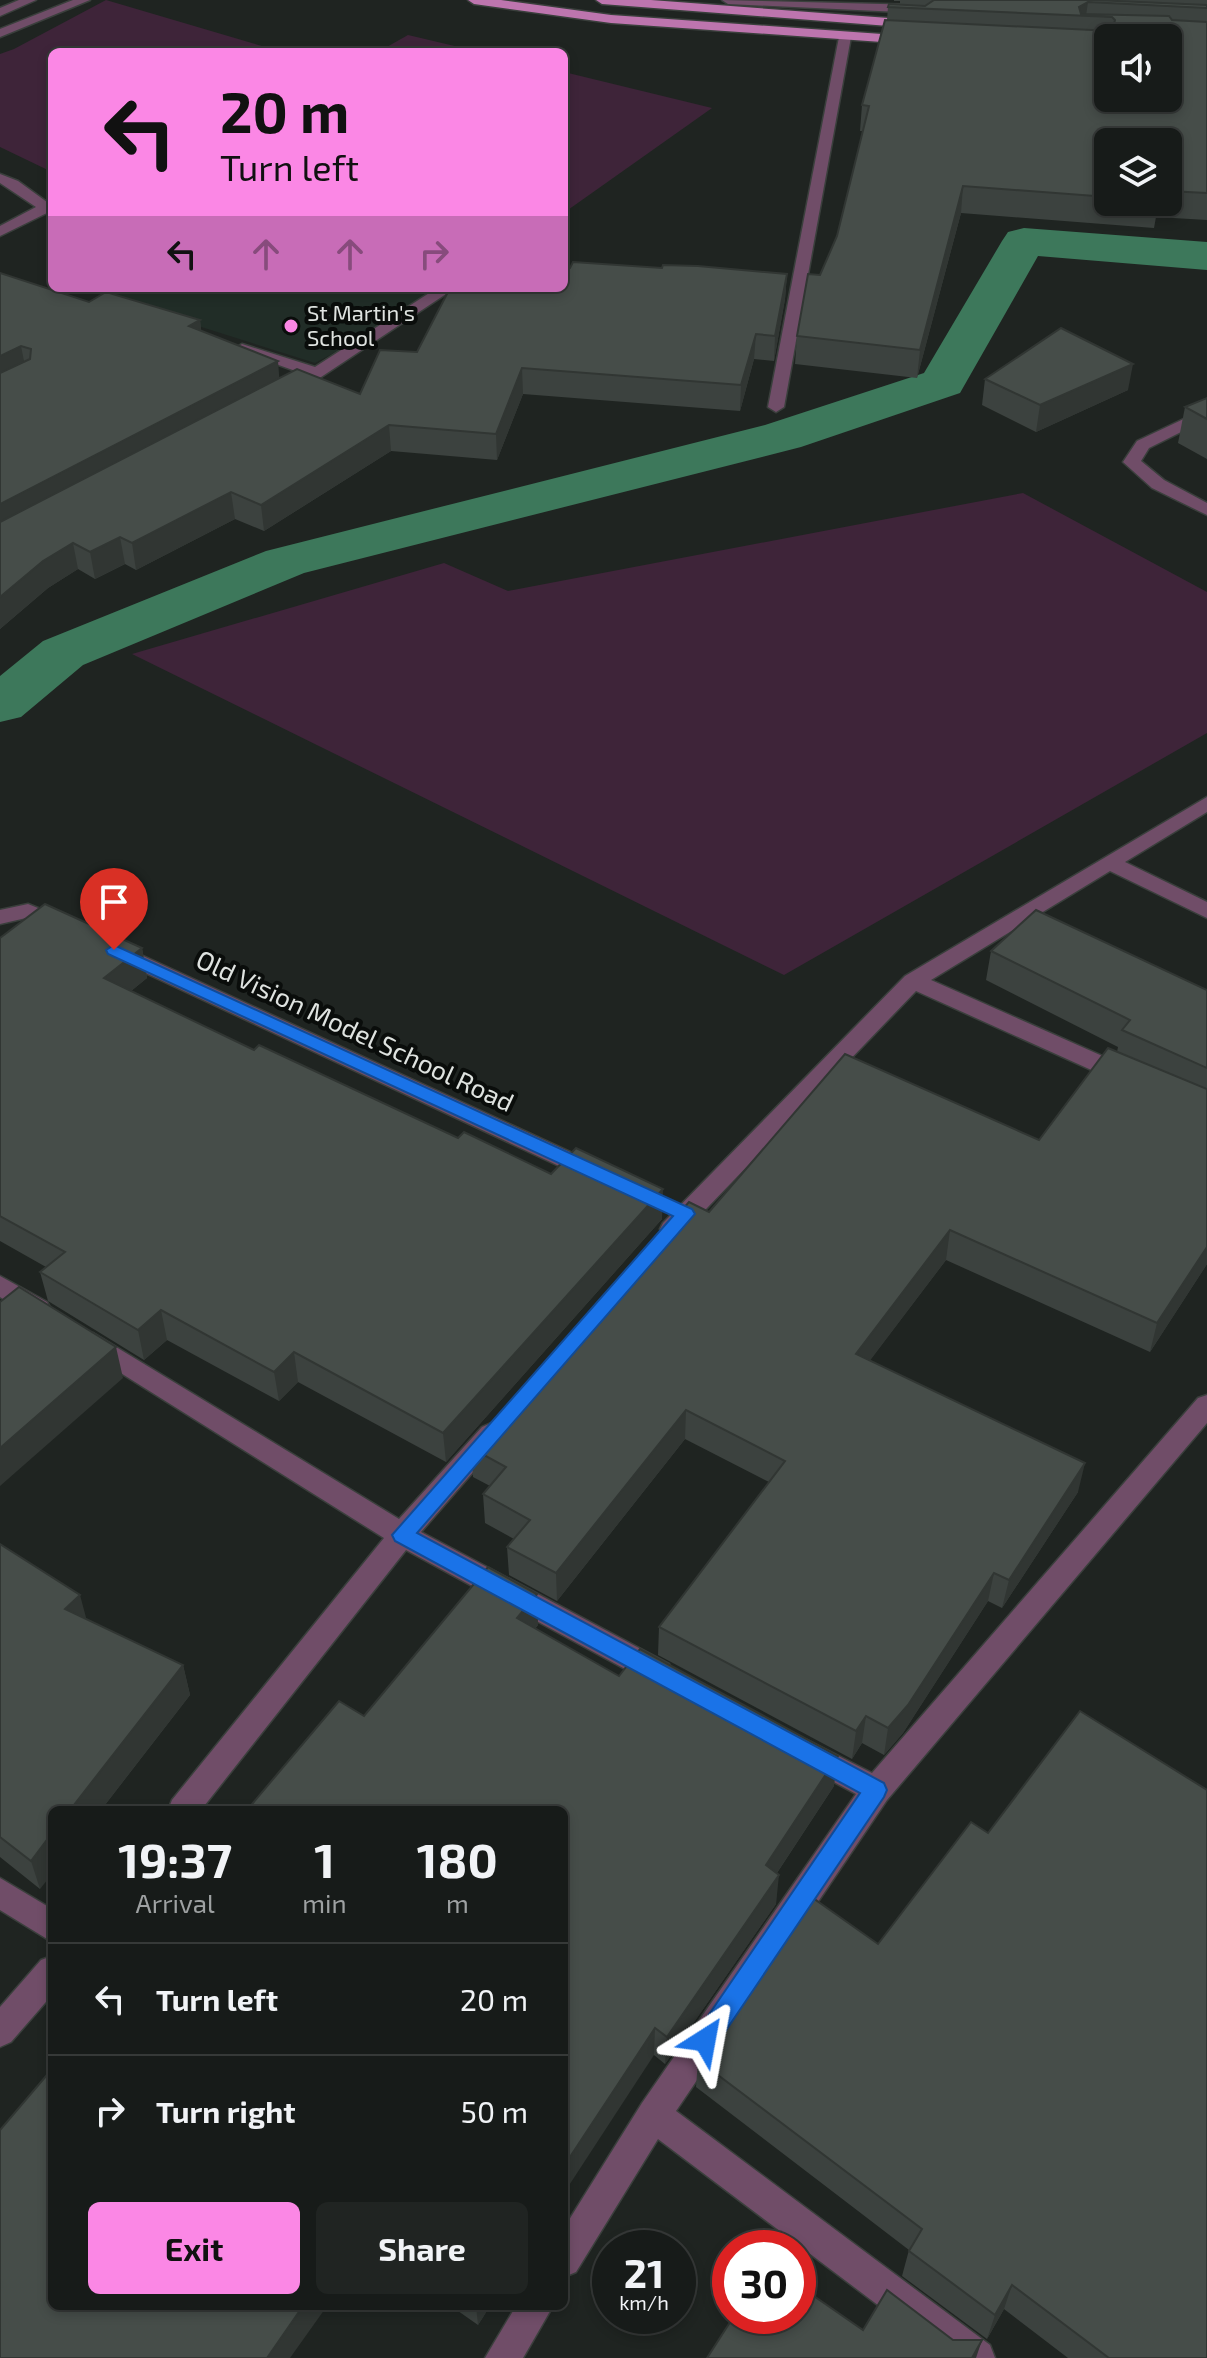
<!DOCTYPE html>
<html lang="en">
<head>
<meta charset="utf-8">
<style>
  body { margin:0; font-family:"Exo 2",sans-serif; background:#202422; color:#f1f3f6; height:100vh; display:flex; flex-direction:column; font-size:30px; white-space:nowrap }
  * { box-sizing:border-box; margin:0 }
  p { font-size:26px; color:#9ea1a2 }
  .icon { flex:none; width:44px; height:44px; fill:none; stroke:currentColor; stroke-width:2; stroke-linecap:round; stroke-linejoin:round }
  .map { position:relative; flex:1; overflow:hidden }
  .drawer { position:absolute; left:48px; top:1806px; width:520px; height:504px; display:flex; flex-direction:column; background:#171b19; border-radius:12px; box-shadow:0 4px 12px #0003,0 0 0 2px #363938 }
  .drawer>* { flex:none }
  .hud { position:absolute; left:48px; top:48px; width:520px; height:244px; border-radius:12px; box-shadow:0 4px 12px #0003,0 0 0 2px #363938; background:#fb87e5; color:#111; overflow:hidden }
  .tools { position:absolute; left:1094px; top:24px; display:grid; gap:16px }
  .tools a { display:grid; place-items:center; width:88px; height:88px; border-radius:12px; background:#171b19; box-shadow:0 4px 12px #0003,0 0 0 2px #363938; font-size:40px }
  .speed { position:absolute; left:592px; top:2230px; display:flex; gap:16px; font-size:40px; font-weight:700; text-align:center }
  .speed>* { display:grid; place-content:center; width:104px; height:104px; border-radius:50%; background:#171b19; box-shadow:0 4px 12px #0003,0 0 0 2px #363938; line-height:1 }
  .speed small { font-size:20px; font-weight:400 }
  .speed .limit { border:12px solid #d22; background:#fff; color:#111 }
  .pin { position:absolute; display:grid; place-items:center; width:68px; height:68px; color:#fff; margin:-82px -34px; border-radius:50% 50% 50% 0; rotate:-45deg; box-shadow:0 0 8px #0007 }
  .pin .icon { rotate:45deg }
  .me { position:absolute; width:88px; margin:-44px; rotate:34deg; stroke-linejoin:round; filter:drop-shadow(0 0 6px #0008) }
  .turn { display:flex; align-items:center; gap:28px; height:168px; padding:0 40px; font-size:36px }
  .turn .icon { width:104px; height:104px; stroke-width:2.5 }
  .turn b { display:block; font-size:56px; line-height:68px }
  .lanes { display:flex; align-items:center; height:76px; padding:0 40px; background:#0003; justify-content:center; gap:40px; direction:ltr }
  .lanes .off { opacity:.35 }
  .eta { display:flex; justify-content:space-evenly; align-items:center; height:136px; text-align:center }
  .eta b { font-size:48px; font-weight:700; line-height:56px }
  .primary-button { display:flex; gap:16px; margin-top:auto; padding:16px 40px }
  .primary-button a { flex:1; height:92px; border-radius:12px; background:#fb87e5; color:#111; font-size:32px; font-weight:700; line-height:92px; text-align:center }
  .primary-button a+a { background:#202422; color:#f1f3f6 }
  ul { padding:0; list-style:none }
  li { display:flex; align-items:center; gap:24px; height:112px; padding:0 40px; border-top:2px solid #363938 }
  li div { flex:1 }
  li b { display:block; font-size:30px }
  li em { font-style:normal }
  .map>svg:first-child { display:block }
</style>
</head>
<body>
<div class="map">
<svg width="1207" height="2358" viewBox="0 0 1207 2358">
  <rect width="100%" height="100%" fill="#1f2421"/>
  <path fill="#212d27" d="M 78,288 L 456,288 L 315,363 Z"/>
  <g fill="#3e2439">
    <path d="M 106,0 L 282,52 L 52,52 L 52,172 L 0,147 L 0,54 L 14,49 Z"/>
    <path d="M 408,35 L 480,52 L 378,52 Z"/>
    <path d="M 564,72 L 712,108 L 565,212 Z"/>
    <path d="M 1023,493 L 1207,592 L 1207,733 L 784,975 L 132,654 L 444,563 L 508,591 Z"/>
  </g>
  <g fill="none" stroke-linecap="round" stroke-linejoin="round">
    <path fill="#3d785b" fill-rule="evenodd" d="M 1024,228 L 1207,242 L 1207,270 L 1038,256 L 960,393 L 801,447 L 304,573 L 83,665 L 21,717 L 0,722 L 0,676 L 43,641 L 266,551 L 765,425 L 924,373 L 1002,241 L 1008,232 Z"/>
    <defs>
      <g id="minor">
        <path d="M 19,0 L 36,0 L 0,16 L 0,8 Z"/>
        <path d="M 73,0 L 90,0 L 0,37 L 0,29 Z"/>
        <path d="M 722,0 L 921,5 L 927,9 L 921,13 L 728,4 Z"/>
        <path d="M 845,33 L 851,37 L 784,407 L 776,412 L 768,407 L 839,37 Z"/>
        <path d="M 0,174 L 18,181 L 51,205 L 51,211 L 0,236 L 0,226 L 36,207 L 0,183 Z"/>
        <path d="M 437,288 L 455,288 L 291,397 L 285,399 L 277,394 L 304,374 L 234,349 L 242,344 L 315,367 Z"/>
        <path d="M 1207,408 L 1207,419 L 1149,448 L 1141,461 L 1164,480 L 1207,503 L 1207,515 L 1152,488 L 1123,462 L 1137,441 Z"/>
        <path d="M 1207,797 L 1207,812 L 1125,862 L 1207,902 L 1207,918 L 1110,871 L 931,980 L 1134,1070 L 1137,1076 L 1134,1082 L 1118,1082 L 916,991 L 681,1235 L 672,1238 L 663,1235 L 660,1229 L 663,1223 L 905,976 Z"/>
        <path d="M 28,904 L 70,921 L 73,926 L 70,931 L 54,931 L 26,918 L 0,924 L 0,910 Z"/>
        <path d="M 117,944 L 603,1167 L 607,1173 L 603,1179 L 595,1182 L 587,1179 L 109,956 L 106,951 L 109,946 Z"/>
        <path d="M 0,1276 L 47,1302 L 51,1309 L 47,1316 C 29,1321 14,1306 0,1297 Z"/>
        <path d="M 93,1333 L 399,1519 L 482,1427 L 491,1423 L 500,1427 L 504,1434 L 500,1441 L 421,1532 L 669,1664 L 673,1673 L 669,1682 L 659,1685 L 649,1682 L 406,1550 L 201,1810 L 168,1810 L 172,1800 L 384,1538 L 84,1350 L 80,1343 L 84,1336 Z"/>
        <path d="M 1207,1395 L 1207,1423 L 887,1800 L 676,2111 L 990,2345 L 995,2358 L 948,2358 L 658,2139 L 576,2272 L 564,2277 L 564,2228 L 642,2103 L 856,1794 L 797,1762 L 792,1753 L 797,1744 L 807,1740 L 872,1773 L 1198,1398 Z"/>
        <path d="M 0,1878 L 52,1909 L 52,1942 L 0,1910 Z"/>
        <path d="M 52,1956 L 52,1995 L 11,2042 L 0,2047 L 0,2007 L 41,1960 Z"/>
        <path d="M 516,2306 L 553,2306 L 523,2358 L 485,2358 Z"/>
      </g>
      <g id="major">
        <path d="M 468,0 L 501,0 L 611,15 L 910,36 L 916,40 L 910,44 L 611,23 L 474,4 Z"/>
        <path d="M 596,0 L 651,0 L 915,20 L 921,24 L 915,28 L 602,4 Z"/>
      </g>
    </defs>
    <use href="#minor" stroke="#3a3f3c" stroke-width="3"/>
    <use href="#major" stroke="#3a3f3c" stroke-width="3"/>
    <use href="#minor" fill="#704d68" fill-rule="evenodd"/>
    <use href="#major" fill="#bd75ae" fill-rule="evenodd"/>
  </g>
  <g fill="#3c423f" fill-rule="evenodd">
    <path d="M 894,0 L 1207,0 L 1207,220 L 1156,217 L 1154,228 L 961,213 L 917,378 L 795,364 L 797,336 L 820,275 L 837,236 L 863,131 L 860,131 L 862,105 L 887,20 L 888,7 L 900,5 L 900,1 L 894,1 ZM 1108,142 L 1168,142 L 1168,202 L 1108,202 Z"/>
    <path d="M 662,268 L 787,274 L 785,299 L 774,361 L 754,359 L 740,411 L 523,394 L 497,460 L 391,451 L 264,531 L 235,519 L 136,570 L 125,564 L 95,579 L 78,569 L 48,588 L 0,629 L 0,273 L 89,302 L 200,320 L 201,331 L 279,378 L 360,394 L 417,352 Z"/>
    <path d="M 985,379 L 1128,390 L 1036,432 L 982,405 Z"/>
    <path d="M 1207,398 L 1207,459 L 1178,443 L 1185,407 Z"/>
    <path d="M 0,938 L 142,948 L 147,978 L 131,991 L 254,1050 L 458,1138 L 551,1174 L 662,1219 L 446,1462 L 298,1382 L 279,1401 L 167,1340 L 144,1360 L 48,1301 L 40,1272 L 46,1267 L 0,1241 Z"/>
    <path d="M 991,951 L 1207,990 L 1207,1264 L 1150,1352 L 946,1260 L 870,1360 L 1078,1492 L 1002,1608 L 988,1601 L 903,1733 L 884,1755 L 862,1743 L 852,1759 L 658,1655 L 659,1627 L 769,1482 L 685,1439 L 557,1601 L 509,1575 L 507,1547 L 514,1539 L 485,1523 L 483,1494 L 490,1486 L 473,1477 L 471,1448 L 709,1212 L 1039,1140 L 1117,1052 L 1118,1047 L 986,980 Z"/>
    <path d="M 0,1544 L 87,1620 L 183,1665 L 190,1695 L 101,1810 L 52,1810 L 40,1889 L 0,1857 Z"/>
    <path d="M 537,1594 L 538,1625 L 535,1629 L 619,1676 L 834,1786 L 777,1873 L 776,1904 L 665,2064 L 654,2055 L 364,1716 Z"/>
    <path d="M 698,2060 L 1207,2358 L 1068,2358 L 1004,2309 L 987,2339 L 902,2276 L 909,2250 L 696,2087 Z"/>
    <path d="M 451,2306 L 490,2306 L 478,2325 Z"/>
  </g>
  <g fill="#313633">
    <path d="M 1088,2 L 1086,16 L 1077,16 L 1079,7 Z"/>
    <path d="M 963,186 L 961,213 L 917,378 L 920,350 Z"/>
    <path d="M 787,274 L 785,299 L 774,361 L 775,336 Z"/>
    <path d="M 200,320 L 203,345 L 189,326 Z"/>
    <path d="M 756,334 L 754,359 L 740,411 L 741,385 Z"/>
    <path d="M 21,346 L 26,371 L 0,384 L 0,356 Z"/>
    <path d="M 278,361 L 280,387 L 0,534 L 0,504 Z"/>
    <path d="M 1133,364 L 1128,390 L 1036,432 L 1040,405 Z"/>
    <path d="M 522,368 L 523,394 L 497,460 L 496,434 Z"/>
    <path d="M 389,425 L 391,451 L 264,531 L 261,505 Z"/>
    <path d="M 231,492 L 235,519 L 136,570 L 132,543 Z"/>
    <path d="M 120,537 L 125,564 L 95,579 L 90,552 Z"/>
    <path d="M 73,543 L 78,569 L 48,588 L 0,629 L 0,597 L 43,561 Z"/>
    <path d="M 142,948 L 147,978 L 110,1008 L 104,978 Z"/>
    <path d="M 663,1189 L 662,1219 L 446,1462 L 443,1433 Z"/>
    <path d="M 950,1230 L 946,1260 L 853,1383 L 856,1354 Z"/>
    <path d="M 1207,1247 L 1207,1264 L 1150,1352 L 1157,1323 Z"/>
    <path d="M 161,1310 L 167,1340 L 144,1360 L 138,1330 Z"/>
    <path d="M 116,1347 L 123,1378 L 0,1486 L 0,1448 Z"/>
    <path d="M 294,1352 L 298,1382 L 279,1401 L 274,1372 Z"/>
    <path d="M 686,1410 L 685,1439 L 557,1601 L 556,1573 Z"/>
    <path d="M 1085,1463 L 1078,1492 L 1002,1608 L 1009,1580 Z"/>
    <path d="M 994,1573 L 988,1601 L 903,1733 L 884,1755 L 888,1728 Z"/>
    <path d="M 537,1594 L 538,1625 L 518,1649 L 517,1618 Z"/>
    <path d="M 80,1595 L 88,1625 L 65,1609 Z"/>
    <path d="M 183,1665 L 190,1695 L 101,1810 L 70,1810 Z"/>
    <path d="M 866,1716 L 862,1743 L 852,1759 L 856,1731 Z"/>
    <path d="M 838,1756 L 834,1786 L 763,1894 L 766,1865 Z"/>
    <path d="M 52,1833 L 52,1874 L 40,1889 L 31,1861 Z"/>
    <path d="M 779,1875 L 776,1904 L 665,2064 L 667,2037 Z"/>
    <path d="M 655,2028 L 654,2055 L 564,2193 L 564,2166 Z"/>
    <path d="M 1012,2285 L 1004,2309 L 987,2339 L 995,2315 Z"/>
    <path d="M 303,2306 L 327,2306 L 290,2358 L 267,2358 Z"/>
    <path d="M 476,2306 L 490,2306 L 478,2325 Z"/>
    <path d="M 982,2340 L 976,2358 L 972,2358 Z"/>
  </g>
  <g fill="#464d49" stroke="#313633" stroke-width="2" fill-rule="evenodd">
    <path d="M 934,0 L 1095,0 L 1207,5 L 1207,8 L 1088,2 L 1079,7 L 1081,14 L 1169,16 L 1172,20 L 1207,22 L 1207,193 L 1168,191 L 1168,142 L 1108,142 L 1108,197 L 963,186 L 920,350 L 797,336 L 808,274 L 820,275 L 837,236 L 869,106 L 862,105 L 885,20 L 1112,31 L 1115,20 L 1112,17 L 888,7 L 889,4 L 925,6 ZM 1108,38 L 1168,38 L 1168,98 L 1108,98 Z"/>
    <path d="M 573,262 L 662,268 L 663,265 L 698,266 L 787,274 L 775,336 L 756,334 L 741,385 L 522,368 L 496,434 L 389,425 L 261,505 L 231,492 L 132,543 L 120,537 L 90,552 L 73,543 L 43,561 L 0,597 L 0,522 L 297,369 L 360,394 L 380,350 L 417,352 L 450,288 L 564,288 L 564,267 L 570,268 Z"/>
    <path d="M 0,273 L 89,302 L 106,292 L 200,320 L 189,326 L 278,361 L 0,504 L 0,373 L 30,359 L 31,349 L 21,346 L 0,356 Z"/>
    <path d="M 1061,328 L 1133,364 L 1040,405 L 985,379 Z"/>
    <path d="M 1207,398 L 1207,419 L 1185,407 Z"/>
    <path d="M 45,904 L 142,948 L 104,978 L 254,1050 L 259,1045 L 458,1138 L 464,1132 L 551,1174 L 576,1148 L 663,1189 L 443,1433 L 294,1352 L 274,1372 L 161,1310 L 138,1330 L 40,1272 L 65,1252 L 0,1216 L 0,938 Z"/>
    <path d="M 1036,910 L 1207,990 L 1207,1068 L 1122,1030 L 1130,1020 L 991,951 Z"/>
    <path d="M 1108,1048 L 1207,1089 L 1207,1247 L 1157,1323 L 950,1230 L 856,1354 L 1085,1463 L 1009,1580 L 994,1573 L 908,1705 L 888,1728 L 866,1716 L 856,1731 L 659,1627 L 785,1461 L 686,1410 L 556,1573 L 507,1547 L 530,1520 L 483,1494 L 506,1467 L 471,1448 L 689,1202 L 709,1212 L 845,1054 L 1039,1140 Z"/>
    <path d="M 19,1287 L 116,1347 L 0,1448 L 0,1302 Z"/>
    <path d="M 0,1544 L 80,1595 L 65,1609 L 183,1665 L 70,1810 L 52,1810 L 52,1833 L 31,1861 L 0,1837 Z"/>
    <path d="M 488,1567 L 537,1594 L 517,1618 L 619,1676 L 640,1649 L 838,1756 L 766,1865 L 779,1875 L 667,2037 L 655,2028 L 564,2166 L 564,1810 L 247,1810 L 339,1701 L 364,1716 Z"/>
    <path d="M 1080,1711 L 1207,1790 L 1207,2358 L 1109,2358 L 1012,2285 L 995,2315 L 909,2251 L 922,2229 L 698,2060 L 810,1896 L 878,1944 L 971,1822 L 988,1833 Z"/>
    <path d="M 52,2069 L 52,2306 L 303,2306 L 267,2358 L 0,2358 L 0,2130 Z"/>
    <path d="M 798,2285 L 863,2330 L 887,2290 L 953,2340 L 982,2340 L 972,2358 L 707,2358 L 734,2316 L 798,2316 Z"/>
  </g>
  <path fill="#1a73e8" stroke="#114b97" stroke-width="2" d="M 114,945 L 692,1209 L 695,1214 L 417,1533 L 884,1783 L 887,1790 L 884,1797 L 714,2048 L 705,2052 L 697,2048 L 693,2040 L 697,2032 L 860,1793 L 395,1541 L 392,1535 L 673,1216 L 108,954 L 106,950 Z"/>
  <circle fill="#fb87e5" stroke="#0a0d0b" stroke-width="3" cx="291" cy="326" r="8"/>
  <g text-anchor="middle" stroke-width="8" stroke-linejoin="round" paint-order="stroke">
    <g font-size="22" fill="#dfe3e0" stroke="#0a0d0b" text-anchor="start">
      <text x="307" y="321">St Martin's<tspan x="307" dy="25">School</tspan></text>
    </g>
    <g font-size="26" fill="#dfe3e0" stroke="#0a0d0b">
      <text transform="translate(355 1031) rotate(25)" y="9">Old Vision Model School Road</text>
    </g>
  </g>
</svg>
<div class="tools">
<a><svg class="icon" aria-label="sound" viewBox="0 0 24 24"><path d="M4 9h4l5-4v14l-5-4H4zM17 9q2 3 0 6"/></svg></a>
<a><svg class="icon" aria-label="layers" viewBox="0 0 24 24"><path d="M12 4l9 5-9 5-9-5zM3 14l9 5 9-5"/></svg></a>
</div>
<div class="speed"><div>21<small>km/h</small></div><div class="limit">30</div></div>
<div class="pin" style="left:114px;top:950px;background:#d93025"><svg class="icon" aria-label="arrive" viewBox="0 0 24 24"><path d="M6 21V4h12l-3 4 3 4H6"/></svg></div>
<svg class="me" style="left:705px;top:2040px" viewBox="-20 -20 40 40"><path d="M0-17L14 15 0 8-14 15z" fill="#1a73e8" stroke="#fff" stroke-width="4"/></svg>
<div class="hud">
<div class="turn"><svg class="icon" aria-label="left" viewBox="0 0 24 24"><path d="M17 20v-9H6M10 6l-5 5 5 5"/></svg><div><b>20 m</b>Turn left</div></div>
<div class="lanes"><svg class="icon" aria-label="left" viewBox="0 0 24 24"><path d="M17 20v-9H6M10 6l-5 5 5 5"/></svg><svg class="icon off" aria-label="ahead" viewBox="0 0 24 24"><path d="M12 20V5M6 11l6-6 6 6"/></svg><svg class="icon off" aria-label="ahead" viewBox="0 0 24 24"><path d="M12 20V5M6 11l6-6 6 6"/></svg><svg class="icon off" aria-label="right" viewBox="0 0 24 24"><path d="M7 20v-9h11M14 6l5 5-5 5"/></svg></div>
</div>
<section class="drawer">
<div class="eta">
<div><b>19:37</b><p>Arrival</p></div>
<div><b>1</b><p>min</p></div>
<div><b>180</b><p>m</p></div>
</div>
<ul>
<li><svg class="icon" aria-label="left" viewBox="0 0 24 24"><path d="M17 20v-9H6M10 6l-5 5 5 5"/></svg><div><b>Turn left</b></div><em>20 m</em></li>
<li><svg class="icon" aria-label="right" viewBox="0 0 24 24"><path d="M7 20v-9h11M14 6l5 5-5 5"/></svg><div><b>Turn right</b></div><em>50 m</em></li>
</ul>
<div class="primary-button"><a>Exit</a><a>Share</a></div>
</section>
</div>
</body>
</html>
